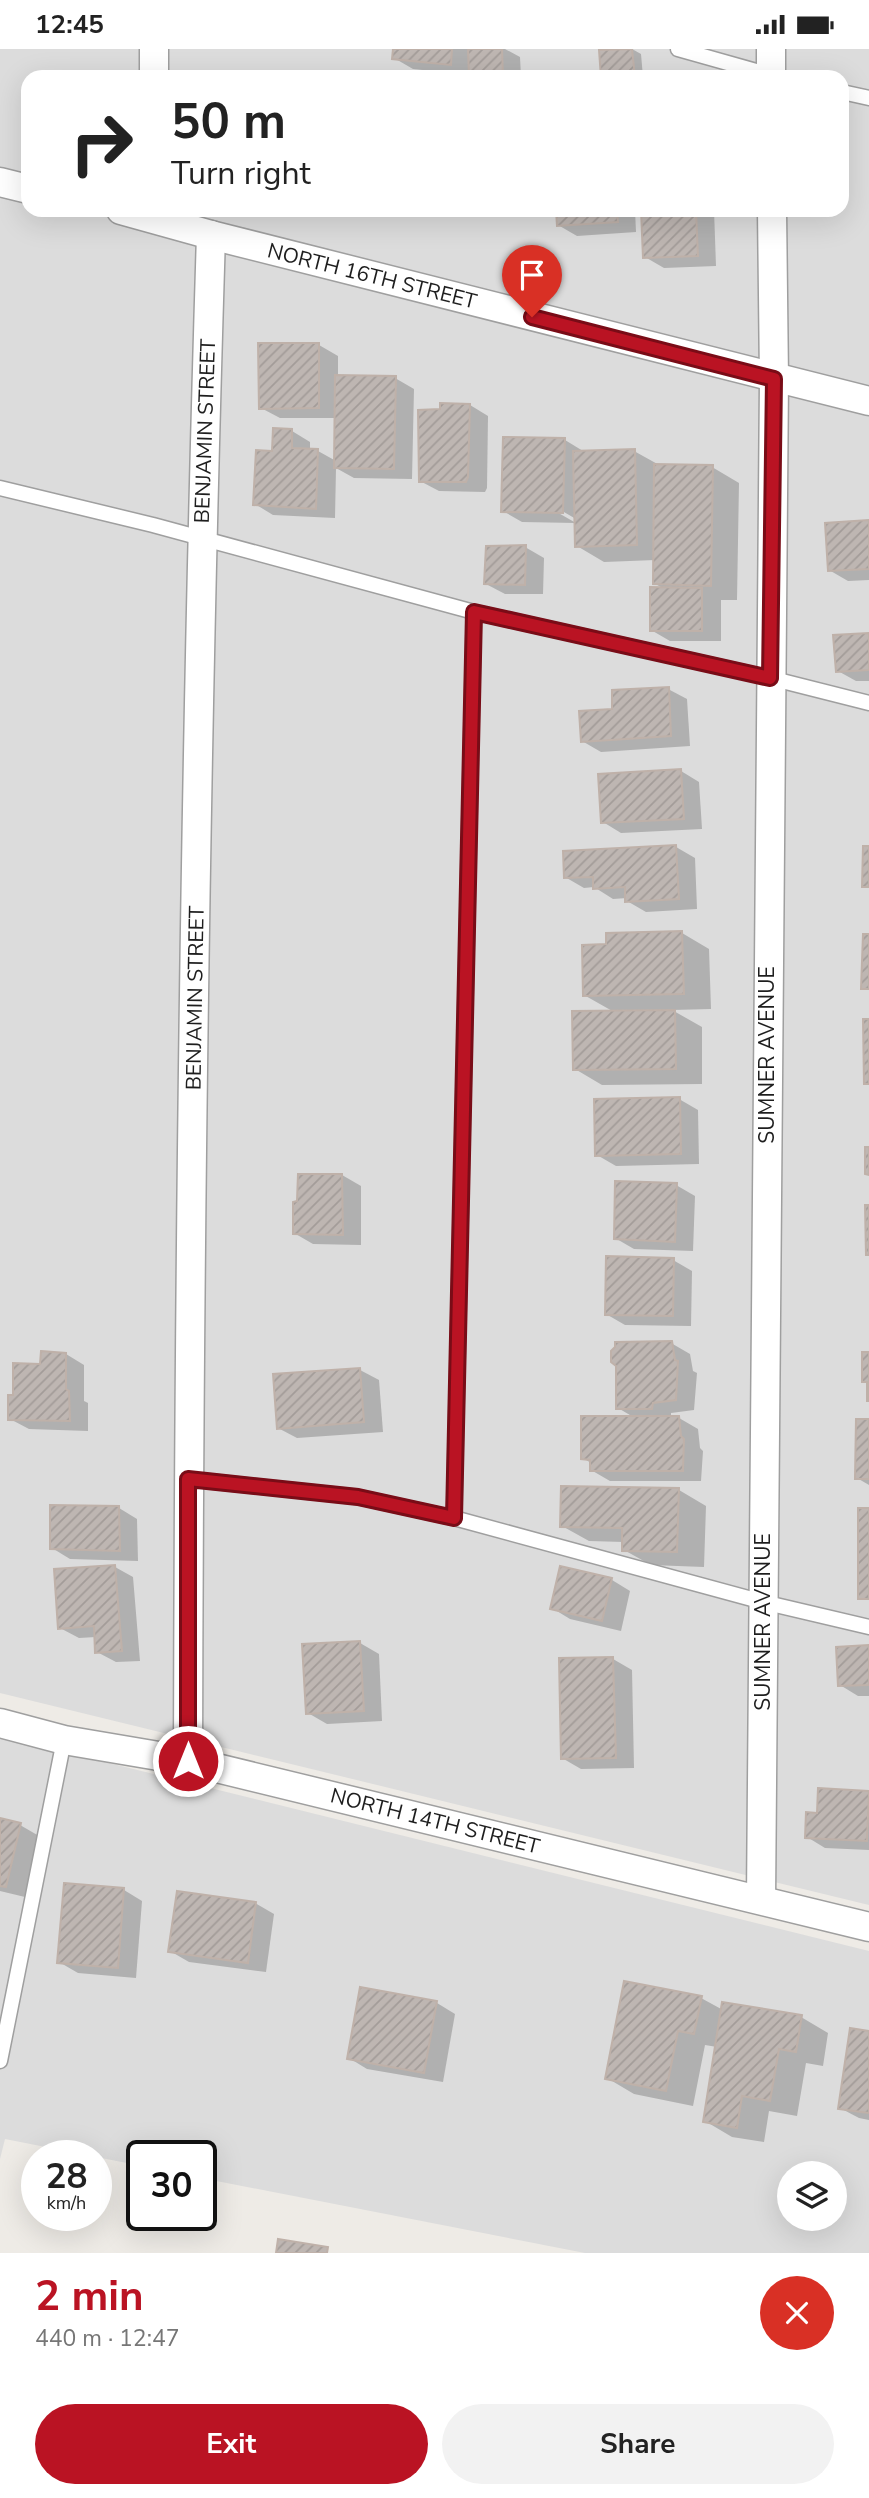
<!DOCTYPE html>
<html lang="en">
<head>
<meta charset="utf-8">
<style>
  body { margin:0; font-family:"Nunito Sans",sans-serif; background:#f2f2f2; color:#222; height:100vh; display:flex; flex-direction:column; font-size:26px; white-space:nowrap }
  * { box-sizing:border-box; margin:0 }
  p { font-size:23px; color:#767676 }
  .icon { flex:none; width:38px; height:38px; fill:none; stroke:currentColor; stroke-width:2; stroke-linecap:round; stroke-linejoin:round }
  .map { position:relative; height:2204px; overflow:hidden }
  .panel { display:flex; flex-direction:column; background:#fff; flex:1 }
  .panel>* { flex:none }
  .guide { position:absolute; left:21px; top:21px; width:828px; height:147px; border-radius:21px; box-shadow:0 7px 28px #0002; background:#fff; color:#222; overflow:hidden }
  .buttons { position:absolute; left:777px; top:2112px; display:grid; gap:14px }
  .buttons a { display:grid; place-items:center; width:70px; height:70px; border-radius:50%; background:#fff; box-shadow:0 7px 28px #0002; font-size:35px }
  .speed { position:absolute; left:21px; top:2091px; display:flex; gap:14px; font-size:35px; font-weight:700; text-align:center }
  .speed>* { display:grid; place-content:center; width:91px; height:91px; border-radius:50%; background:#fff; box-shadow:0 7px 28px #0002; line-height:1 }
  .speed small { font-size:18px; font-weight:400 }
  .speed .limit { border:4px solid #111; border-radius:10px; background:#fff; color:#111 }
  .pin { position:absolute; display:grid; place-items:center; width:60px; height:60px; color:#fff; margin:-72px -30px; border-radius:50% 50% 50% 0; rotate:-45deg; box-shadow:0 0 7px #0007 }
  .pin .icon { rotate:45deg }
  .me { position:absolute; width:77px; margin:-38px; rotate:0deg; stroke-linejoin:round; filter:drop-shadow(0 0 5px #0008) }
  .turn { display:flex; align-items:center; gap:24px; height:147px; padding:0 35px; font-size:32px }
  .turn .icon { width:91px; height:91px; stroke-width:2.5 }
  .turn b { display:block; font-size:49px; line-height:60px }
  .round { display:grid; place-items:center; flex:none; width:74px; height:74px; border-radius:37px; background:#f2f2f2 }
  .overview { display:flex; align-items:center; justify-content:space-between; height:119px; padding:0 35px }
  h1 { font-size:42px; font-weight:700; line-height:52px; color:#ba1323 }
  .primary-button { display:flex; gap:14px; margin-top:auto; padding:14px 35px }
  .primary-button a { flex:1; height:80px; border-radius:42px; background:#ba1323; color:#fff; font-size:28px; font-weight:700; line-height:80px; text-align:center }
  .primary-button a+a { background:#f2f2f2; color:#222 }
  .status { display:flex; justify-content:space-between; align-items:center; height:49px; padding:0 35px; background:#fff; direction:ltr }
  .status svg { height:19px; fill:currentColor }
  .map>svg:first-child { display:block }
</style>
</head>
<body>
<div class="status"><b>12:45</b><svg viewBox="0 0 49 12"><path d="M0 12V9h3v3zM5 12V6h3v6zM10 12V3h3v9zM15 12V0h3v12zM26 1h20v11H26zM47 4h2v5h-2z"/></svg></div>
<div class="map">
<svg width="869" height="2204" viewBox="0 0 869 2204">
  <defs>
    <pattern id="building-hatch" width="6" height="6" patternUnits="userSpaceOnUse" patternTransform="scale(1.75)"><rect width="6" height="6" fill="#beb6b2"/><path d="M-1 1l2-2M0 6l6-6M5 7l2-2" fill="none" stroke="#a39c99"/></pattern>
  </defs>
  <rect width="100%" height="100%" fill="#eeebe6"/>
  <g fill="#dcdcdc" fill-rule="evenodd">
    <path d="M 0,0 L 869,0 L 869,1856 L 0,1644 ZM 28,28 L 842,28 L 842,161 L 28,161 Z"/>
    <path d="M 0,1687 L 869,1902 L 869,2204 L 585,2204 L 201,2129 L 201,2107 L 142,2107 L 142,2117 L 5,2090 L 0,2110 ZM 789,2124 L 835,2124 L 835,2170 L 789,2170 Z"/>
  </g>
  <g fill="#0003" fill-rule="evenodd">
    <path d="M 395,0 L 505,0 L 520,8 L 521,28 L 471,28 L 471,26 L 413,20 L 394,9 Z"/>
    <path d="M 632,0 L 641,5 L 643,28 L 603,28 Z"/>
    <path d="M 489,161 L 520,161 L 493,163 Z"/>
    <path d="M 557,161 L 635,161 L 636,183 L 577,187 L 558,176 Z"/>
    <path d="M 643,161 L 714,161 L 716,217 L 664,219 L 645,208 Z"/>
    <path d="M 319,296 L 338,307 L 338,328 L 395,329 L 414,340 L 412,430 L 354,429 L 336,419 L 335,469 L 273,466 L 255,455 L 274,404 L 292,382 L 310,393 L 310,401 L 318,402 L 336,412 L 336,369 L 280,369 L 261,359 Z"/>
    <path d="M 470,356 L 488,367 L 487,439 L 485,443 L 439,442 L 420,432 L 442,361 Z"/>
    <path d="M 565,391 L 583,402 L 634,402 L 661,417 L 712,418 L 739,434 L 737,551 L 721,551 L 721,592 L 670,592 L 651,581 L 664,540 L 654,534 L 655,511 L 604,513 L 577,497 L 576,474 L 522,473 L 503,462 ZM 557,459 L 576,470 L 576,474 L 555,462 Z"/>
    <path d="M 869,473 L 869,531 L 848,532 L 829,521 Z"/>
    <path d="M 525,498 L 544,509 L 543,545 L 505,545 L 486,535 Z"/>
    <path d="M 869,585 L 869,632 L 856,632 L 838,622 Z"/>
    <path d="M 668,640 L 687,650 L 690,697 L 601,703 L 582,692 L 614,661 Z"/>
    <path d="M 681,722 L 699,733 L 702,780 L 621,784 L 603,773 Z"/>
    <path d="M 676,798 L 695,809 L 697,860 L 646,863 L 627,852 L 627,849 L 613,850 L 594,838 L 584,839 L 565,828 Z"/>
    <path d="M 682,884 L 709,900 L 711,960 L 672,961 L 702,978 L 702,1035 L 602,1036 L 575,1020 L 614,963 L 584,946 L 608,897 Z"/>
    <path d="M 679,1050 L 698,1061 L 699,1115 L 616,1117 L 597,1106 Z"/>
    <path d="M 342,1126 L 361,1137 L 361,1196 L 313,1195 L 294,1184 Z"/>
    <path d="M 676,1136 L 695,1147 L 693,1202 L 634,1200 L 615,1189 Z"/>
    <path d="M 673,1211 L 692,1222 L 691,1277 L 625,1276 L 606,1265 Z"/>
    <path d="M 671,1294 L 690,1305 L 693,1322 L 697,1324 L 694,1361 L 671,1364 L 671,1369 L 679,1369 L 698,1380 L 700,1399 L 703,1402 L 701,1432 L 610,1432 L 591,1421 L 591,1414 L 583,1409 L 635,1369 L 618,1359 Z"/>
    <path d="M 66,1305 L 84,1316 L 84,1352 L 88,1354 L 88,1382 L 29,1380 L 10,1370 L 15,1348 L 41,1317 Z"/>
    <path d="M 360,1321 L 379,1331 L 383,1383 L 297,1389 L 278,1379 Z"/>
    <path d="M 869,1372 L 869,1436 L 857,1429 Z"/>
    <path d="M 679,1441 L 706,1457 L 704,1518 L 651,1516 L 624,1501 L 624,1493 L 589,1492 L 562,1477 Z"/>
    <path d="M 119,1459 L 137,1470 L 138,1512 L 70,1510 L 52,1499 Z"/>
    <path d="M 115,1518 L 133,1528 L 140,1612 L 116,1613 L 97,1603 L 96,1588 L 79,1589 L 60,1579 Z"/>
    <path d="M 561,1519 L 612,1531 L 630,1542 L 621,1582 L 570,1570 L 552,1559 Z"/>
    <path d="M 360,1594 L 379,1605 L 382,1672 L 327,1675 L 308,1664 Z"/>
    <path d="M 869,1598 L 869,1647 L 858,1647 L 840,1636 Z"/>
    <path d="M 613,1610 L 632,1621 L 634,1719 L 581,1720 L 562,1709 Z"/>
    <path d="M 820,1741 L 869,1744 L 869,1801 L 825,1799 L 807,1788 L 819,1766 Z"/>
    <path d="M 0,1771 L 20,1776 L 39,1787 L 25,1848 L 0,1842 Z"/>
    <path d="M 124,1841 L 142,1852 L 136,1929 L 78,1924 L 59,1913 Z"/>
    <path d="M 255,1854 L 274,1865 L 266,1923 L 189,1913 L 170,1902 Z"/>
    <path d="M 701,1949 L 723,1961 L 801,1968 L 828,1984 L 823,2017 L 806,2014 L 797,2067 L 769,2062 L 764,2093 L 732,2088 L 705,2072 L 717,1998 L 705,1996 L 693,2057 L 634,2045 L 607,2029 Z"/>
    <path d="M 437,1954 L 455,1965 L 443,2033 L 367,2020 L 349,2009 Z"/>
    <path d="M 869,1984 L 869,2071 L 859,2069 L 840,2059 Z"/>
  </g>
  <g fill="url(#building-hatch)" stroke="#bfb1a9" stroke-width="2">
    <path d="M 393,0 L 452,0 L 451,16 L 392,10 Z"/>
    <path d="M 468,0 L 502,0 L 503,28 L 469,28 Z"/>
    <path d="M 632,0 L 635,28 L 601,28 L 599,1 Z"/>
    <path d="M 556,161 L 617,161 L 618,173 L 557,177 Z"/>
    <path d="M 641,161 L 696,161 L 698,207 L 643,209 Z"/>
    <path d="M 258,294 L 319,294 L 319,359 L 259,360 Z"/>
    <path d="M 335,326 L 396,327 L 394,420 L 334,419 Z"/>
    <path d="M 440,354 L 470,355 L 468,428 L 466,433 L 419,433 L 418,361 L 440,360 Z"/>
    <path d="M 273,379 L 292,380 L 292,399 L 318,400 L 316,460 L 253,456 L 256,401 L 272,402 Z"/>
    <path d="M 503,388 L 565,389 L 563,464 L 501,463 Z"/>
    <path d="M 635,400 L 637,496 L 575,498 L 573,402 Z"/>
    <path d="M 654,415 L 713,416 L 711,537 L 653,535 Z"/>
    <path d="M 869,471 L 869,520 L 828,522 L 825,474 Z"/>
    <path d="M 526,496 L 525,536 L 484,535 L 486,497 Z"/>
    <path d="M 650,538 L 702,539 L 702,582 L 650,582 Z"/>
    <path d="M 869,584 L 869,621 L 836,623 L 833,586 Z"/>
    <path d="M 669,638 L 671,687 L 581,693 L 579,662 L 612,660 L 612,641 Z"/>
    <path d="M 681,720 L 684,770 L 601,774 L 598,725 Z"/>
    <path d="M 676,796 L 679,850 L 625,853 L 625,838 L 593,840 L 593,828 L 564,829 L 563,802 Z"/>
    <path d="M 863,797 L 869,797 L 869,838 L 862,838 Z"/>
    <path d="M 682,882 L 684,945 L 583,947 L 582,896 L 606,895 L 606,884 Z"/>
    <path d="M 863,885 L 869,885 L 869,940 L 861,940 Z"/>
    <path d="M 675,961 L 676,1020 L 573,1021 L 572,962 Z"/>
    <path d="M 863,970 L 869,970 L 869,1035 L 864,1035 Z"/>
    <path d="M 680,1048 L 681,1105 L 595,1107 L 594,1050 Z"/>
    <path d="M 865,1098 L 869,1098 L 869,1126 L 865,1125 Z"/>
    <path d="M 298,1125 L 342,1125 L 343,1186 L 293,1185 L 293,1153 L 297,1152 Z"/>
    <path d="M 615,1132 L 677,1134 L 675,1193 L 614,1190 Z"/>
    <path d="M 865,1156 L 869,1156 L 869,1206 L 866,1206 Z"/>
    <path d="M 606,1207 L 674,1209 L 673,1267 L 605,1266 Z"/>
    <path d="M 672,1292 L 675,1311 L 678,1312 L 676,1351 L 653,1354 L 652,1360 L 616,1360 L 616,1317 L 611,1313 L 611,1302 L 615,1298 L 615,1293 Z"/>
    <path d="M 41,1302 L 66,1304 L 66,1340 L 69,1342 L 70,1372 L 8,1371 L 8,1346 L 13,1346 L 13,1314 L 40,1315 Z"/>
    <path d="M 862,1303 L 869,1303 L 869,1352 L 867,1352 L 867,1333 L 862,1333 Z"/>
    <path d="M 360,1319 L 364,1373 L 277,1380 L 273,1325 Z"/>
    <path d="M 581,1367 L 679,1367 L 681,1387 L 684,1390 L 683,1422 L 590,1422 L 590,1411 L 581,1410 Z"/>
    <path d="M 856,1370 L 869,1370 L 869,1430 L 855,1430 Z"/>
    <path d="M 561,1437 L 679,1439 L 677,1503 L 622,1502 L 622,1479 L 560,1478 Z"/>
    <path d="M 50,1456 L 119,1457 L 120,1502 L 50,1500 Z"/>
    <rect x="858" y="1459" width="11" height="91"/>
    <path d="M 115,1516 L 122,1602 L 95,1604 L 94,1577 L 58,1580 L 54,1520 Z"/>
    <path d="M 560,1517 L 612,1529 L 602,1572 L 550,1560 Z"/>
    <path d="M 360,1592 L 364,1662 L 306,1665 L 302,1595 Z"/>
    <path d="M 869,1596 L 869,1636 L 838,1637 L 836,1598 Z"/>
    <path d="M 613,1608 L 616,1709 L 561,1710 L 559,1609 Z"/>
    <path d="M 818,1739 L 869,1742 L 867,1792 L 805,1789 L 806,1763 L 817,1764 Z"/>
    <path d="M 0,1769 L 21,1774 L 6,1838 L 0,1837 Z"/>
    <path d="M 64,1834 L 124,1839 L 118,1919 L 57,1914 Z"/>
    <path d="M 177,1842 L 256,1853 L 248,1914 L 168,1903 Z"/>
    <path d="M 624,1932 L 702,1947 L 694,1985 L 678,1982 L 666,2042 L 605,2030 Z"/>
    <path d="M 360,1938 L 437,1952 L 424,2024 L 347,2010 Z"/>
    <path d="M 722,1953 L 802,1966 L 796,2003 L 779,2000 L 770,2052 L 742,2047 L 737,2079 L 703,2073 Z"/>
    <path d="M 850,1979 L 869,1982 L 869,2064 L 838,2060 Z"/>
    <path d="M 278,2190 L 328,2198 L 327,2204 L 276,2204 Z"/>
  </g>
  <g fill="none" stroke-linecap="round" stroke-linejoin="round">
    <defs>
      <g id="service">
        <path d="M 678,0 L 774,27"/>
        <path d="M 842,43 L 869,49"/>
        <path d="M 0,439 L 153,476 L 474,563 L 770,629 L 869,654"/>
        <path d="M 188,1430 L 358,1448 L 454,1469 L 763,1553 L 869,1578"/>
        <path d="M 454,1469 L 474,563"/>
        <path d="M 0,2012 L 64,1691"/>
      </g>
      <g id="minor">
        <path d="M 154,0 L 154,28"/>
        <path d="M 771,0 L 771,28"/>
        <path d="M 0,133 L 28,140"/>
        <path d="M 121,161 L 211,186 L 869,352"/>
        <path d="M 0,1674 L 64,1691 L 188,1712 L 869,1878"/>
        <path d="M 188,1712 C 189,1203 195,694 211,186"/>
        <path d="M 761,1851 L 774,330 L 772,161"/>
      </g>
    </defs>
    <use href="#service" stroke="#9f9f9f" stroke-width="17"/>
    <use href="#minor" stroke="#9f9f9f" stroke-width="31"/>
    <use href="#service" stroke="#fff" stroke-width="14"/>
    <use href="#minor" stroke="#fff" stroke-width="28"/>
  </g>
  <g fill="none" stroke-linecap="round" stroke-linejoin="round">
    <defs>
      <path id="route" d="M 188,1712 L 188,1430 L 358,1448 L 454,1469 L 474,563 L 770,629 L 774,330 L 532,268"/>
    </defs>
    <use href="#route" stroke="#790c17" stroke-width="18"/>
    <use href="#route" stroke="#ba1323" stroke-width="12"/>
  </g>
  <g text-anchor="middle" stroke-width="5" stroke-linejoin="round" paint-order="stroke">
    <g font-size="21" fill="#1e1e1e" stroke="#fff">
      <text transform="translate(372 227) rotate(14)" y="7">NORTH 16TH STREET</text>
      <text transform="translate(205 382) rotate(-88)" y="7">BENJAMIN STREET</text>
      <text transform="translate(195 949) rotate(-89)" y="7">BENJAMIN STREET</text>
      <text transform="translate(767 1006) rotate(-90)" y="7">SUMNER AVENUE</text>
      <text transform="translate(763 1573) rotate(-90)" y="7">SUMNER AVENUE</text>
      <text transform="translate(435 1772) rotate(14)" y="7">NORTH 14TH STREET</text>
    </g>
  </g>
</svg>
<div class="buttons">
<a><svg class="icon" aria-label="layers" viewBox="0 0 24 24"><path d="M12 4l9 5-9 5-9-5zM3 14l9 5 9-5"/></svg></a>
</div>
<div class="speed"><div>28<small>km/h</small></div><div class="limit">30</div></div>
<div class="pin" style="left:532px;top:268px;background:#d93025"><svg class="icon" aria-label="arrive" viewBox="0 0 24 24"><path d="M6 21V4h12l-3 4 3 4H6"/></svg></div>
<svg class="me" style="left:188px;top:1712px" viewBox="-20 -20 40 40"><circle r="17" fill="#ba1323" stroke="#fff" stroke-width="3"/><path d="M0-11L8 9 0 5-8 9z" fill="#fff"/></svg>
<div class="guide">
<div class="turn"><svg class="icon" aria-label="right" viewBox="0 0 24 24"><path d="M7 20v-9h11M14 6l5 5-5 5"/></svg><div><b>50 m</b>Turn right</div></div>
</div>
</div>
<section class="panel">
<div class="overview"><div><h1>2 min</h1><p>440 m · 12:47</p></div><a class="round" style="background:#d93025;color:#fff"><svg class="icon" aria-label="close" viewBox="0 0 24 24"><path d="M6 6l12 12M18 6L6 18"/></svg></a></div>
<div class="primary-button"><a>Exit</a><a>Share</a></div>
</section>
</body>
</html>
